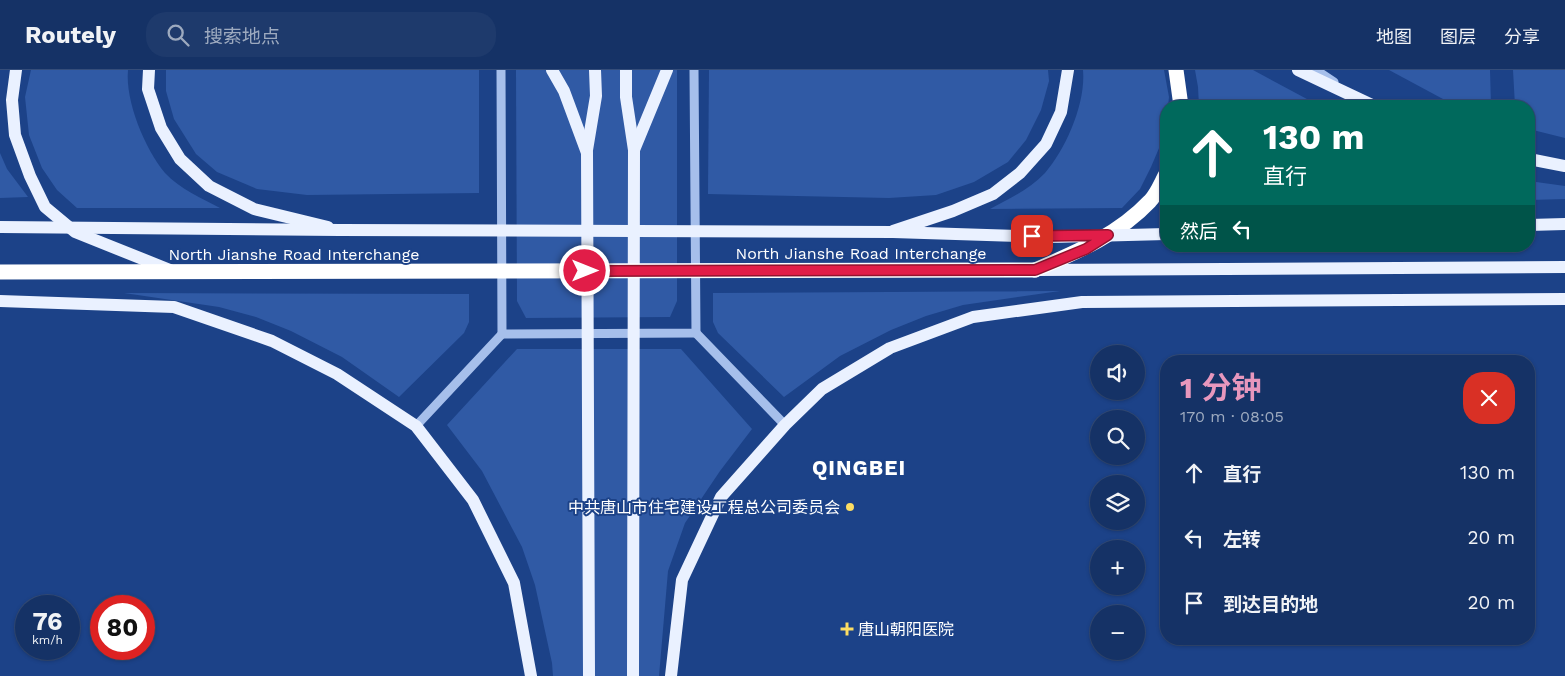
<!DOCTYPE html>
<html lang="zh">
<head>
<meta charset="utf-8">
<style>
  body { margin:0; font-family:"Work Sans","Noto Sans SC",sans-serif; background:#1e3a6c; color:#f1f3f6; height:100vh; display:flex; flex-direction:column; font-size:19px; white-space:nowrap }
  * { box-sizing:border-box; margin:0 }
  p { font-size:16px; color:#9daabf }
  .icon { flex:none; width:28px; height:28px; fill:none; stroke:currentColor; stroke-width:2; stroke-linecap:round; stroke-linejoin:round }
  .map { position:relative; flex:1; overflow:hidden }
  .panel { position:absolute; left:1160px; top:285px; width:375px; height:290px; display:flex; flex-direction:column; background:#153266; border-radius:20px; box-shadow:0 1px 4px #0004,0 0 0 1px #344d7a }
  .panel>* { flex:none }
  .guide { position:absolute; left:1160px; top:30px; width:375px; height:152px; border-radius:20px; box-shadow:0 1px 4px #0004,0 0 0 1px #344d7a; background:#00695c; color:#fff; overflow:hidden }
  .fabs { position:absolute; left:1090px; top:275px; display:grid; gap:10px }
  .fabs a { display:grid; place-items:center; width:55px; height:55px; border-radius:50%; background:#153266; box-shadow:0 1px 4px #0004,0 0 0 1px #344d7a; font-size:25px }
  .speed { position:absolute; left:15px; top:525px; display:flex; gap:10px; font-size:25px; font-weight:700; text-align:center }
  .speed>* { display:grid; place-content:center; width:65px; height:65px; border-radius:50%; background:#153266; box-shadow:0 1px 4px #0004,0 0 0 1px #344d7a; line-height:1 }
  .speed small { font-size:12px; font-weight:400 }
  .speed .limit { border:8px solid #d22; background:#fff; color:#111 }
  .pin { position:absolute; display:grid; place-items:center; width:42px; height:42px; color:#fff; margin:-21px; border-radius:10px; box-shadow:0 2px 8px #0006 }
  .me { position:absolute; width:55px; margin:-28px; rotate:90deg; stroke-linejoin:round; filter:drop-shadow(0 0 4px #0008) }
  .turn { display:flex; align-items:center; gap:18px; height:105px; padding:0 20px; font-size:22px }
  .turn .icon { width:65px; height:65px; stroke-width:2.5 }
  .turn b { display:block; font-size:35px; line-height:42px }
  .then { display:flex; align-items:center; height:48px; padding:0 20px; background:#0003; gap:10px; font-size:19px }
  .round { display:grid; place-items:center; flex:none; width:52px; height:52px; border-radius:20px; background:#1e3a6c }
  .headline { display:flex; align-items:center; justify-content:space-between; height:85px; padding:0 20px }
  h1 { font-size:30px; font-weight:700; line-height:38px; color:#e797bd }
  ul { padding:0; list-style:none }
  li { display:flex; align-items:center; gap:15px; height:65px; padding:0 20px }
  li div { flex:1 }
  li b { display:block; font-size:19px }
  li em { font-style:normal }
  header { display:flex; align-items:center; gap:30px; box-sizing:border-box; height:70px; padding:0 25px; background:#153266; border-bottom:1px solid #344d7a }
  header strong { font-size:24px }
  nav { display:flex; gap:28px; margin-inline-start:auto; font-size:18px }
  .search { width:350px; height:45px; background:#1e3a6c; display:flex; align-items:center; gap:12px; box-sizing:border-box; padding:0 18px; border-radius:20px; color:#9daabf; font-size:19px }
  .map>svg:first-child { display:block }
</style>
</head>
<body>
<header>
<strong>Routely</strong>
<div class="search"><svg class="icon" aria-label="search" viewBox="0 0 24 24"><circle cx="10" cy="10" r="6"/><path d="M15 15l6 6"/></svg>搜索地点</div>
<nav><a>地图</a><a>图层</a><a>分享</a></nav>
</header>
<div class="map">
<svg width="1565" height="606" viewBox="0 0 1565 606">
  <rect width="100%" height="100%" fill="#1c4288"/>
  <g fill="#305aa5">
    <path d="M 31,0 L 128,0 C 125,31 145,79 165,103 C 180,119 201,128 220,138 L 77,138 L 57,120 L 42,98 L 29,65 L 25,27 Z"/>
    <path d="M 166,0 L 479,0 L 479,123 L 307,125 L 257,119 L 217,102 L 196,84 L 174,49 L 166,21 Z"/>
    <path d="M 516,0 L 677,0 L 677,231 L 670,247 L 526,248 L 517,231 Z"/>
    <path d="M 709,0 L 1048,0 L 1049,11 L 1041,40 L 1026,70 L 1008,92 L 974,112 L 936,125 L 889,128 L 708,124 Z"/>
    <path d="M 1083,0 L 1164,0 L 1169,27 L 1168,36 L 1166,36 L 1165,64 L 1151,97 L 1140,119 L 1122,138 L 990,139 C 1009,129 1030,119 1045,103 C 1066,79 1086,33 1083,0 Z"/>
    <path d="M 1195,0 L 1253,0 L 1320,36 L 1199,36 L 1198,17 Z"/>
    <path d="M 1389,0 L 1490,0 L 1491,36 L 1456,36 Z"/>
    <path d="M 1513,0 L 1565,0 L 1565,68 L 1529,59 L 1529,36 L 1515,36 Z"/>
    <path d="M 0,83 L 7,99 L 28,127 L 0,128 Z"/>
    <path d="M 1529,111 L 1565,116 L 1565,129 L 1529,130 Z"/>
    <path d="M 1060,221 L 963,235 L 926,246 L 891,260 L 840,286 L 784,327 L 718,263 L 713,252 L 713,223 Z"/>
    <path d="M 124,223 L 469,224 L 469,252 L 464,263 L 399,327 L 342,287 L 291,261 L 256,247 L 219,237 Z"/>
    <path d="M 517,279 L 681,279 L 752,359 L 720,401 L 685,453 L 668,501 L 659,606 L 553,606 L 552,593 L 535,515 L 522,477 L 482,401 L 447,355 Z"/>
  </g>
  <g fill="none" stroke-linecap="round" stroke-linejoin="round">
    <g stroke="#a6bfeb" stroke-width="9">
      <path d="M 501,0 L 502,264 L 696,263 L 694,0"/>
      <path d="M 1316,0 L 1334,12"/>
      <path d="M 696,263 L 785,355"/>
      <path d="M 416,356 L 502,264"/>
    </g>
    <g stroke="#eaf1ff" stroke-width="12">
      <path d="M 16,0 L 12,30 L 15,65 L 30,106 L 45,137 L 75,162 L 170,200"/>
      <path d="M 149,0 L 148,19 L 161,58 L 180,89 L 209,116 L 254,139 L 328,157"/>
      <path d="M 552,0 L 564,21 L 587,83"/>
      <path d="M 626,0 L 626,27 L 634,80"/>
      <path d="M 1298,0 L 1374,36"/>
      <path d="M 587,80 L 596,26 L 595,0"/>
      <path d="M 634,80 L 667,0"/>
      <path d="M 1529,89 L 1565,96"/>
      <path d="M 1529,155 L 1565,154"/>
      <path d="M 893,161 L 953,141 L 993,124 L 1020,103 L 1046,74 L 1061,42 L 1068,0"/>
      <path d="M 1038,200 L 1565,197"/>
      <path d="M 0,231 L 174,237 L 272,271 L 337,304 L 416,356 L 473,430 L 514,513 L 531,606"/>
      <path d="M 671,606 L 682,510 L 721,427 L 785,355 L 822,319 L 890,278 L 973,247 L 1082,232 L 1565,229"/>
    </g>
    <g stroke="#fff" stroke-width="15">
      <path d="M 1176,0 L 1181,36"/>
      <path d="M 1035,200 C 1077,182 1118,165 1150,131 C 1157,124 1161,113 1166,104"/>
    </g>
    <g stroke="#eaf1ff" stroke-width="12">
      <path d="M 587,83 L 589,606"/>
      <path d="M 0,157 L 340,160 L 893,162 L 1052,167 L 1166,164"/>
      <path d="M 633,606 L 634,80"/>
    </g>
    <path stroke="#fff" stroke-width="15" d="M 0,202 L 1035,200"/>
  </g>
  <g fill="none" stroke-linecap="round" stroke-linejoin="round">
    <defs>
      <path id="route" d="M 585,201 L 1035,200 L 1086,179 L 1108,165 L 1032,166"/>
    </defs>
    <use href="#route" stroke="#92132f" stroke-width="12"/>
    <use href="#route" stroke="#e11d48" stroke-width="9"/>
  </g>
  <g fill="#fcdd63" stroke="#1c4288" stroke-width="2">
    <circle cx="850" cy="437" r="5"/>
    <path d="M844.5 551.5h5v5h5v5h-5v5h-5v-5h-5v-5h5z"/>
  </g>
  <g text-anchor="middle" stroke-width="4" stroke-linejoin="round" paint-order="stroke">
    <g font-size="16" fill="#fff" stroke="#1c4288">
      <text x="861" y="189">North Jianshe Road Interchange</text>
      <text x="294" y="190">North Jianshe Road Interchange</text>
    </g>
    <g font-size="16" fill="#fff" stroke="#1c4288" text-anchor="end">
      <text x="840" y="443">中共唐山市住宅建设工程总公司委员会</text>
      <text x="858" y="565" text-anchor="start">唐山朝阳医院</text>
    </g>
    <g font-size="21" font-weight="bold" letter-spacing="1" fill="#fff" stroke="#1c4288">
      <text x="859" y="405">QINGBEI</text>
    </g>
  </g>
</svg>
<div class="fabs">
<a><svg class="icon" aria-label="sound" viewBox="0 0 24 24"><path d="M4 9h4l5-4v14l-5-4H4zM17 9q2 3 0 6"/></svg></a>
<a><svg class="icon" aria-label="search" viewBox="0 0 24 24"><circle cx="10" cy="10" r="6"/><path d="M15 15l6 6"/></svg></a>
<a><svg class="icon" aria-label="layers" viewBox="0 0 24 24"><path d="M12 4l9 5-9 5-9-5zM3 14l9 5 9-5"/></svg></a>
<a>+</a>
<a>−</a>
</div>
<div class="speed"><div>76<small>km/h</small></div><div class="limit">80</div></div>
<div class="pin" style="left:1032px;top:166px;background:#d93025"><svg class="icon" aria-label="arrive" viewBox="0 0 24 24"><path d="M6 21V4h12l-3 4 3 4H6"/></svg></div>
<svg class="me" style="left:585px;top:201px" viewBox="-20 -20 40 40"><circle r="17" fill="#e11d48" stroke="#fff" stroke-width="3"/><path d="M0-11L8 9 0 5-8 9z" fill="#fff"/></svg>
<div class="guide">
<div class="turn"><svg class="icon" aria-label="ahead" viewBox="0 0 24 24"><path d="M12 20V5M6 11l6-6 6 6"/></svg><div><b>130 m</b>直行</div></div>
<div class="then">然后<svg class="icon" aria-label="left" viewBox="0 0 24 24"><path d="M17 20v-9H6M10 6l-5 5 5 5"/></svg></div>
</div>
<section class="panel">
<div class="headline"><div><h1>1 分钟</h1><p>170 m · 08:05</p></div><a class="round" style="background:#d93025;color:#fff"><svg class="icon" aria-label="close" viewBox="0 0 24 24"><path d="M6 6l12 12M18 6L6 18"/></svg></a></div>
<ul>
<li><svg class="icon" aria-label="ahead" viewBox="0 0 24 24"><path d="M12 20V5M6 11l6-6 6 6"/></svg><div><b>直行</b></div><em>130 m</em></li>
<li><svg class="icon" aria-label="left" viewBox="0 0 24 24"><path d="M17 20v-9H6M10 6l-5 5 5 5"/></svg><div><b>左转</b></div><em>20 m</em></li>
<li><svg class="icon" aria-label="arrive" viewBox="0 0 24 24"><path d="M6 21V4h12l-3 4 3 4H6"/></svg><div><b>到达目的地</b></div><em>20 m</em></li>
</ul>
</section>
</div>
</body>
</html>
